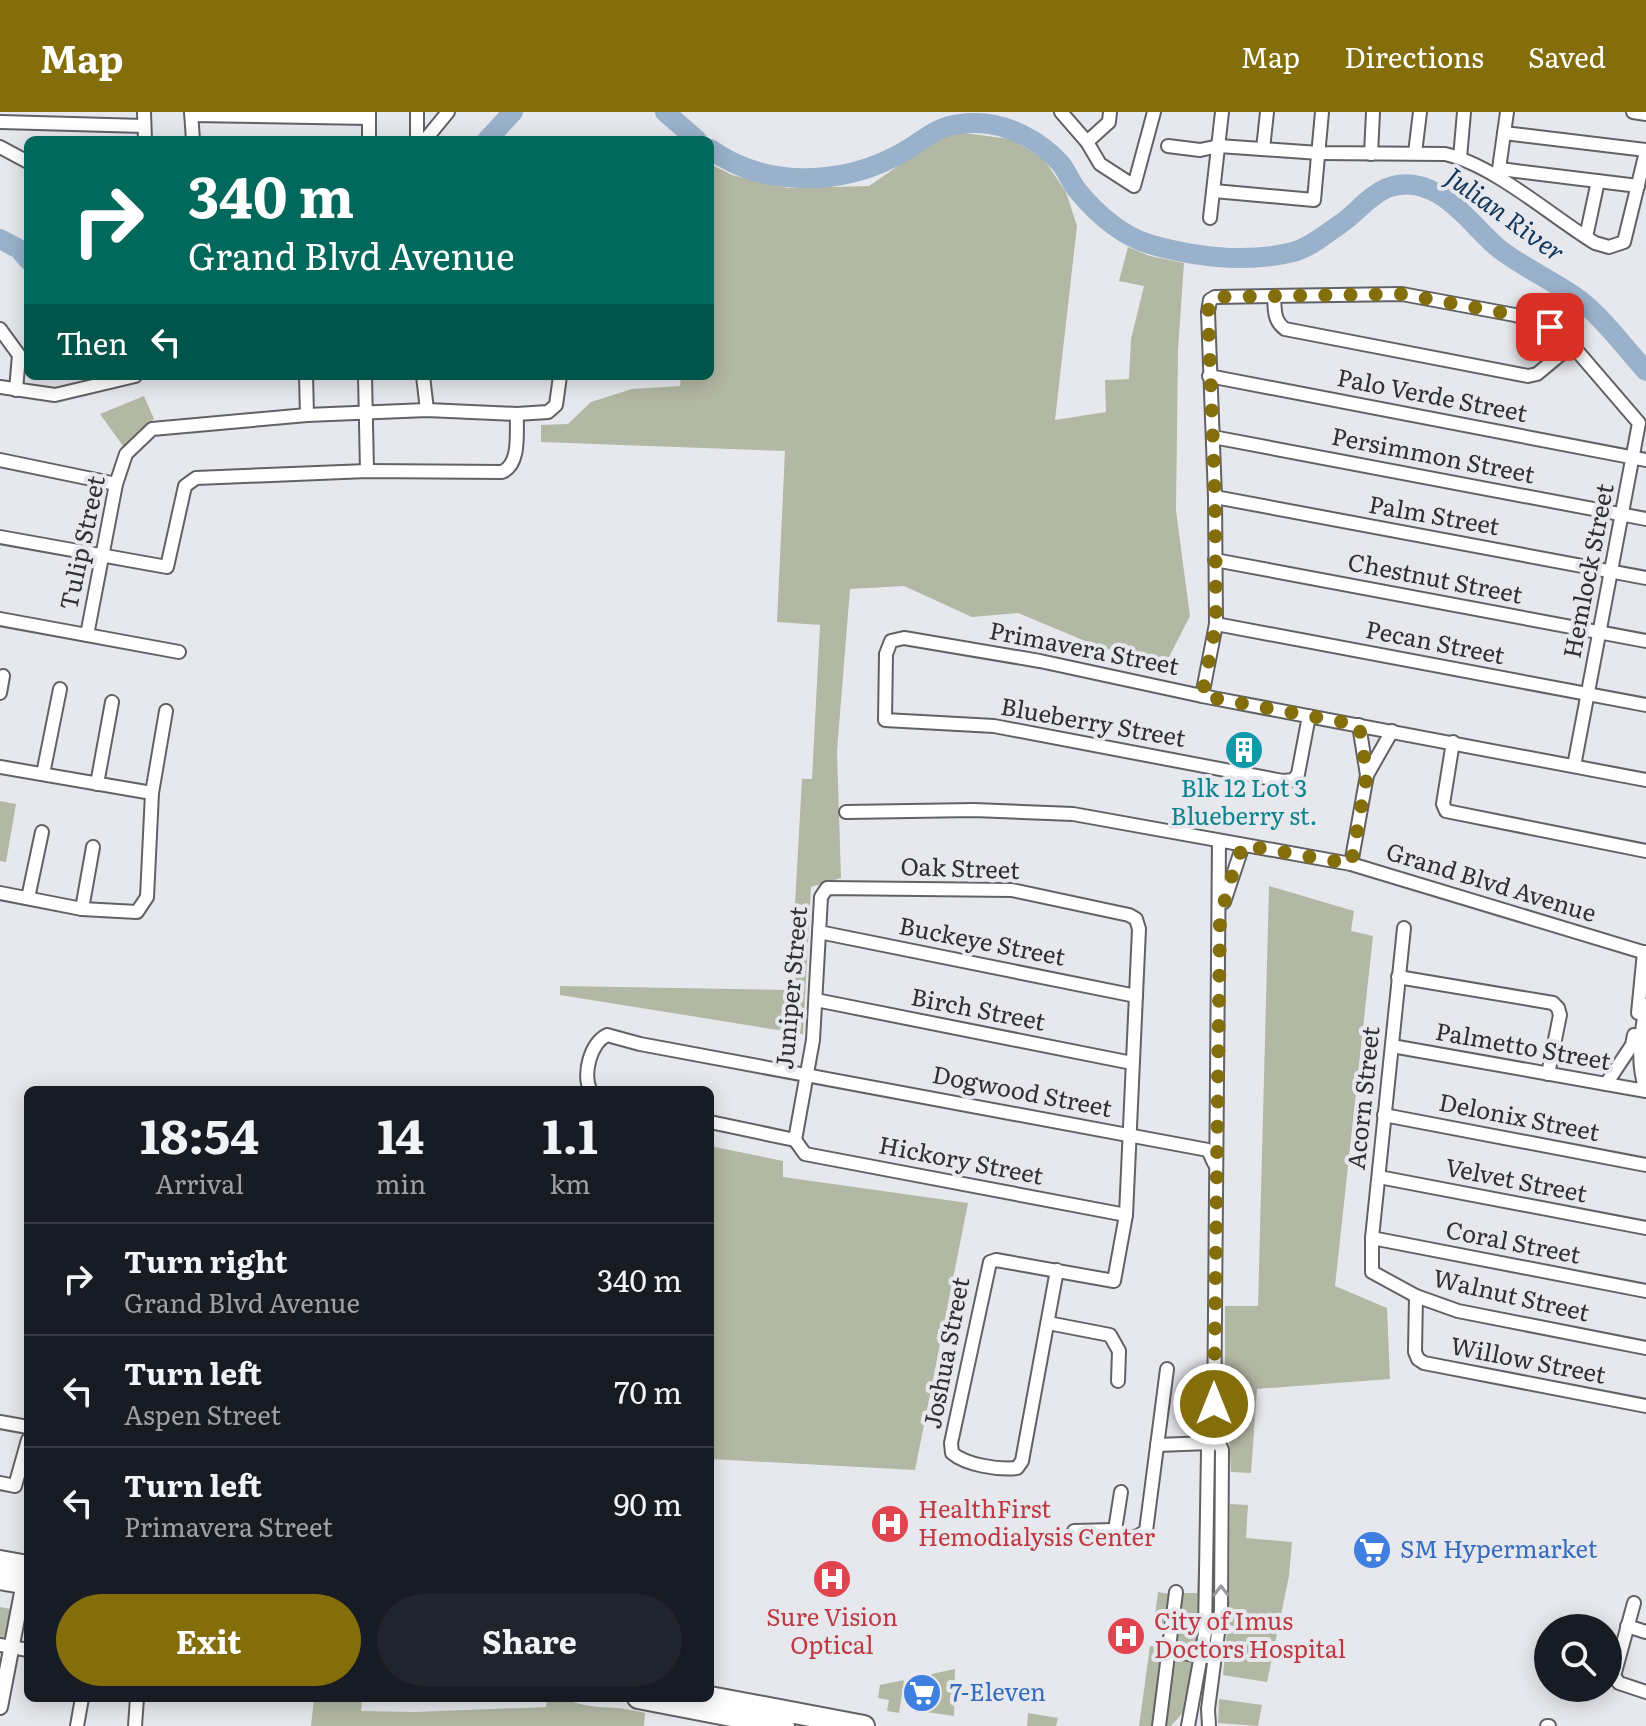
<!DOCTYPE html>
<html lang="en">
<head>
<meta charset="utf-8">
<style>
  body { margin:0; font-family:Literata,serif; background:#20242c; color:#f1f3f6; height:100vh; display:flex; flex-direction:column; font-size:30px; white-space:nowrap }
  * { box-sizing:border-box; margin:0 }
  p { font-size:26px; color:#9ea1a6 }
  .icon { flex:none; width:44px; height:44px; fill:none; stroke:currentColor; stroke-width:2; stroke-linecap:round; stroke-linejoin:round }
  .map { position:relative; flex:1; overflow:hidden }
  .details { position:absolute; left:24px; top:974px; width:690px; height:616px; display:flex; flex-direction:column; background:#171b24; border-radius:12px; box-shadow:0 4px 20px #0003 }
  .details>* { flex:none }
  .top-card { position:absolute; left:24px; top:24px; width:690px; height:244px; border-radius:12px; box-shadow:0 4px 20px #0003; background:#00695c; color:#fff; overflow:hidden }
  .buttons { position:absolute; left:1534px; top:1502px; display:grid; gap:16px }
  .buttons a { display:grid; place-items:center; width:88px; height:88px; border-radius:50%; background:#171b24; box-shadow:0 4px 20px #0003; font-size:40px }
  .pin { position:absolute; display:grid; place-items:center; width:68px; height:68px; color:#fff; margin:-34px; border-radius:16px; box-shadow:0 4px 12px #0006 }
  .me { position:absolute; width:88px; margin:-44px; rotate:0deg; stroke-linejoin:round; filter:drop-shadow(0 0 6px #0008) }
  .turn { display:flex; align-items:center; gap:28px; height:168px; padding:0 32px; font-size:36px }
  .turn .icon { width:104px; height:104px; stroke-width:2.5 }
  .turn b { display:block; font-size:56px; line-height:68px }
  .then { display:flex; align-items:center; height:76px; padding:0 32px; background:#0003; gap:16px; font-size:30px }
  .eta { display:flex; justify-content:space-evenly; align-items:center; height:136px; text-align:center }
  .eta b { font-size:48px; font-weight:700; line-height:56px }
  .button { display:flex; gap:16px; margin-top:auto; padding:16px 32px }
  .button a { flex:1; height:92px; border-radius:48px; background:#836e0b; color:#fff; font-size:32px; font-weight:700; line-height:92px; text-align:center }
  .button a+a { background:#20242c; color:#f1f3f6 }
  ul { padding:0; list-style:none }
  li { display:flex; align-items:center; gap:24px; height:112px; padding:0 32px; border-top:2px solid #363941 }
  li div { flex:1 }
  li b { display:block; font-size:30px }
  li em { font-style:normal }
  header { display:flex; align-items:center; gap:48px; box-sizing:border-box; height:112px; padding:0 40px; background:#836e0b; color:#fff }
  header strong { font-size:38px }
  nav { display:flex; gap:44px; margin-inline-start:auto; font-size:28px }
  .map>svg:first-child { display:block }
</style>
</head>
<body>
<header>
<strong>Map</strong>
<nav><a>Map</a><a>Directions</a><a>Saved</a></nav>
</header>
<div class="map">
<svg width="1646" height="1614" viewBox="0 0 1646 1614">
  <rect width="100%" height="100%" fill="#e7e8ed"/>
  <g fill="#b3b8a4">
    <path d="M 949,19 L 1010,27 L 1043,46 L 1066,80 L 1077,114 L 1055,308 L 1106,300 L 1105,268 L 1129,267 L 1131,227 L 1144,174 L 1119,169 L 1128,135 L 1150,144 L 1184,151 L 1178,238 L 1176,399 L 1190,504 L 1169,545 L 1131,545 L 1090,531 L 1018,501 L 972,505 L 904,474 L 850,477 L 837,639 L 841,766 L 811,775 L 803,922 L 560,883 L 560,874 L 790,878 L 792,813 L 803,812 L 803,793 L 795,792 L 802,667 L 812,667 L 820,513 L 777,510 L 785,339 L 541,330 L 541,313 L 568,312 L 591,290 L 632,277 L 680,274 L 681,264 L 710,264 L 710,52 L 732,63 L 788,76 L 869,74 Z"/>
    <path d="M 144,284 L 154,307 L 123,334 L 100,302 Z"/>
    <path d="M 0,689 L 16,692 L 6,750 L 0,749 Z"/>
    <path d="M 1269,774 L 1354,799 L 1351,819 L 1373,824 L 1335,1174 L 1387,1196 L 1390,1267 L 1257,1277 L 1251,1361 L 1231,1360 L 1225,1263 L 1225,1194 L 1258,1194 Z"/>
    <path d="M 710,1034 L 783,1049 L 783,1065 L 968,1091 L 915,1358 L 710,1347 Z"/>
    <path d="M 1230,1392 L 1248,1393 L 1246,1426 L 1292,1430 L 1289,1464 L 1267,1570 L 1223,1563 L 1229,1498 Z"/>
    <path d="M 1214,1426 L 1217,1427 L 1216,1510 L 1213,1538 L 1208,1540 L 1212,1427 Z"/>
    <path d="M 1198,1459 L 1199,1497 L 1196,1532 L 1193,1536 L 1176,1531 L 1181,1485 L 1183,1481 L 1197,1481 Z"/>
    <path d="M 1158,1480 L 1170,1482 L 1169,1513 L 1154,1511 Z"/>
    <path d="M 0,1495 L 11,1497 L 5,1527 L 0,1527 Z"/>
    <path d="M 1150,1534 L 1164,1536 L 1153,1614 L 1139,1614 Z"/>
    <path d="M 1177,1547 L 1191,1549 L 1193,1551 L 1186,1597 L 1171,1614 L 1164,1614 L 1174,1550 Z"/>
    <path d="M 955,1557 L 954,1604 L 926,1600 L 932,1562 Z"/>
    <path d="M 904,1568 L 899,1601 L 887,1599 L 889,1588 L 878,1586 L 880,1573 Z"/>
    <path d="M 314,1586 L 362,1586 L 361,1599 L 415,1600 L 546,1595 L 547,1586 C 567,1586 580,1594 599,1595 C 615,1595 629,1597 645,1601 L 644,1614 L 311,1614 Z"/>
    <path d="M 1219,1587 L 1262,1593 L 1258,1614 L 1218,1611 Z"/>
    <path d="M 1028,1601 L 1058,1606 L 1056,1614 L 1027,1614 Z"/>
  </g>
  <g fill="none" stroke-linecap="round" stroke-linejoin="round">
    <g stroke="#9ab1cb" stroke-width="20">
      <path d="M 665,0 L 697,28"/>
      <path d="M 487,28 L 513,0"/>
      <path d="M 710,37 C 763,75 837,74 894,45 C 928,28 933,11 976,11 C 1007,11 1041,29 1061,52 C 1067,60 1071,70 1077,78 C 1096,101 1120,123 1149,132 C 1195,145 1245,152 1293,140 C 1309,136 1326,122 1339,113 C 1356,102 1368,84 1387,76 C 1435,58 1468,110 1498,136 C 1522,155 1554,169 1580,188 C 1604,207 1625,236 1646,259"/>
      <path d="M 0,127 L 19,137 L 28,148"/>
    </g>
    <defs>
      <g id="minor">
        <path d="M 144,0 L 145,28"/>
        <path d="M 191,0 L 193,28"/>
        <path d="M 417,0 L 417,28"/>
        <path d="M 1061,0 L 1087,30 L 1100,52 L 1134,74 L 1154,0"/>
        <path d="M 1633,0 L 1646,2"/>
        <path d="M 192,3 L 369,6"/>
        <path d="M 1,10 L 144,14"/>
        <path d="M 1504,21 L 1646,38"/>
        <path d="M 369,28 L 369,0"/>
        <path d="M 425,28 L 448,0"/>
        <path d="M 1087,30 L 1109,10 L 1110,0"/>
        <path d="M 1168,34 L 1200,38 L 1219,34 L 1319,41 L 1445,42 C 1494,53 1551,104 1595,131 L 1609,135 L 1624,130 L 1646,40"/>
        <path d="M 0,35 L 28,50"/>
        <path d="M 1263,37 L 1267,0"/>
        <path d="M 1415,41 L 1420,0"/>
        <path d="M 1371,42 L 1373,0"/>
        <path d="M 1460,46 L 1464,0"/>
        <path d="M 1500,57 L 1638,74"/>
        <path d="M 1498,64 L 1507,0"/>
        <path d="M 1214,79 L 1314,88 L 1322,0"/>
        <path d="M 1210,106 L 1222,0"/>
        <path d="M 1586,125 L 1598,69"/>
        <path d="M 1274,184 C 1275,197 1273,208 1285,217 L 1528,264 L 1537,262 L 1572,233"/>
        <path d="M 0,217 L 19,243 L 16,278"/>
        <path d="M 306,264 L 307,303"/>
        <path d="M 365,264 L 367,359"/>
        <path d="M 423,264 L 427,298"/>
        <path d="M 1209,264 L 1646,348"/>
        <path d="M 0,275 L 55,283 L 135,264"/>
        <path d="M 1213,325 L 1646,407"/>
        <path d="M 0,348 L 116,372"/>
        <path d="M 1215,385 L 1646,466"/>
        <path d="M 0,425 L 167,455 L 185,374 L 196,366 L 367,359 L 502,360 C 521,352 516,320 517,302"/>
        <path d="M 1215,448 L 1646,529"/>
        <path d="M 0,507 L 179,540"/>
        <path d="M 1216,512 L 1646,593"/>
        <path d="M 87,523 L 116,372 L 126,342 L 152,317 L 307,303 L 427,298 L 517,302 L 548,300 L 556,293 L 560,264"/>
        <path d="M 0,581 L 3,564"/>
        <path d="M 1202,584 L 1216,512 L 1215,385 L 1208,200 L 1210,188 L 1215,185 L 1402,182 L 1515,203 L 1550,215 L 1572,233 L 1639,311 L 1574,654"/>
        <path d="M 1309,604 L 1298,662 L 1293,668 L 1283,669 L 994,614 L 885,608 L 886,542 L 891,529 L 904,526 L 1040,549 L 1202,584 L 1646,668"/>
        <path d="M 1359,613 L 1367,663"/>
        <path d="M 1453,630 L 1443,692 L 1446,699 L 1646,739"/>
        <path d="M 0,655 L 152,681"/>
        <path d="M 43,662 L 60,577"/>
        <path d="M 97,672 L 112,590"/>
        <path d="M 846,700 L 974,698 L 1073,702 L 1351,752 L 1646,841"/>
        <path d="M 1351,752 L 1367,663 L 1392,619"/>
        <path d="M 0,781 L 82,797 L 137,800 L 147,785 L 152,681 L 166,599"/>
        <path d="M 28,786 L 42,720"/>
        <path d="M 1224,790 L 1243,733"/>
        <path d="M 82,797 L 93,735"/>
        <path d="M 1404,816 L 1372,1126 L 1372,1160 L 1416,1184 L 1458,1199 L 1646,1236"/>
        <path d="M 819,820 L 1136,884"/>
        <path d="M 1398,865 L 1553,891 L 1558,896 L 1560,903 L 1548,962"/>
        <path d="M 816,888 L 1132,951"/>
        <path d="M 1638,901 L 1644,840"/>
        <path d="M 1392,934 L 1646,979 C 1636,949 1641,924 1646,893"/>
        <path d="M 1606,972 L 1632,933 L 1634,923"/>
        <path d="M 590,978 C 583,961 590,932 607,923 L 640,932 L 1208,1038 L 1214,1051"/>
        <path d="M 1384,1003 L 1646,1053"/>
        <path d="M 710,1010 L 795,1028"/>
        <path d="M 795,1028 L 813,928 L 821,785 L 827,776 L 1012,778 L 1129,803 L 1136,807 L 1139,817 L 1126,1103 L 1114,1169 L 996,1148 L 990,1150 L 951,1331 L 952,1341 C 966,1353 998,1358 1017,1356 L 1022,1349 L 1057,1158"/>
        <path d="M 795,1028 L 805,1042 L 1126,1103"/>
        <path d="M 1379,1065 L 1646,1116"/>
        <path d="M 1372,1126 L 1646,1179"/>
        <path d="M 1416,1184 L 1415,1240 L 1418,1247 L 1424,1251 L 1646,1294"/>
        <path d="M 1048,1211 L 1110,1223 L 1119,1239 L 1118,1269"/>
        <path d="M 0,1310 L 28,1315"/>
        <path d="M 1157,1333 L 1210,1331"/>
        <path d="M 0,1371 L 15,1374 L 28,1328"/>
        <path d="M 1115,1418 L 1121,1380"/>
        <path d="M 1074,1419 L 1115,1418 L 1130,1425 L 1136,1425 L 1146,1419 L 1167,1257"/>
        <path d="M 1634,1491 L 1614,1564 L 1619,1571 L 1646,1580"/>
        <path d="M 1627,1514 L 1646,1520"/>
        <path d="M 0,1533 L 28,1538"/>
        <path d="M 1170,1539 L 1209,1545"/>
        <path d="M 77,1614 L 82,1586"/>
        <path d="M 135,1614 L 137,1586"/>
        <path d="M 1159,1614 L 1176,1480"/>
        <path d="M 1188,1614 L 1205,1521 L 1208,1338 L 1214,1320 L 1219,729"/>
        <path d="M 1209,1614 L 1208,1597 L 1221,1498 L 1222,1338 L 1214,1320"/>
        <path d="M 1547,1614 L 1549,1614"/>
      </g>
      <path id="tertiary" d="M 0,1595 L 25,1465"/>
      <g id="trunk">
        <path d="M 0,1449 L 28,1454"/>
        <path d="M 0,1467 L 28,1472"/>
        <path d="M 710,1585 L 864,1614"/>
        <path d="M 638,1586 L 784,1614"/>
      </g>
    </defs>
    <use href="#minor" stroke="#606265" stroke-width="16"/>
    <use href="#tertiary" stroke="#606265" stroke-width="18"/>
    <use href="#trunk" stroke="#606265" stroke-width="24"/>
    <use href="#minor" stroke="#fff" stroke-width="12"/>
    <use href="#tertiary" stroke="#fff" stroke-width="14"/>
    <use href="#trunk" stroke="#fff" stroke-width="20"/>
  </g>
  <defs><path id="oneway-chevron" d="M-2-3.5L2.5 0L-2 3.5" fill="none" stroke-width="1.6" stroke-linecap="round" stroke-linejoin="round" transform="scale(2)"/></defs>
  <use stroke="#979898" href="#oneway-chevron" transform="translate(1221 1479) rotate(-90)"/>
  <g fill="none" stroke-linecap="round" stroke-linejoin="round">
    <path stroke="#836e0b" stroke-width="14" stroke-dasharray="0 25.2" d="M 1214,1292 L 1220,808 L 1228,775 L 1243,733 L 1351,752 L 1367,663 L 1359,613 L 1202,584 L 1216,512 L 1215,385 L 1208,200 L 1210,188 L 1215,185 L 1402,182 L 1515,203 L 1550,215"/>
  </g>
  <defs>
    <symbol id="building-disc" viewBox="-11 -11 22 22"><circle r="9.5" fill="#0f9aa8" stroke="#e7e8ed"/><path d="M-4-6H4V6H1V3H-1V6H-4ZM-2.5-4.3h1.7v1.8h-1.7ZM.8-4.3h1.7v1.8H.8ZM-2.5-1h1.7V.8h-1.7ZM.8-1h1.7V.8H.8Z" fill="#fff"/></symbol>
    <symbol id="hospital-disc" viewBox="-11 -11 22 22"><circle r="9.5" fill="#e0444e" stroke="#e7e8ed"/><path d="M-5-5h3v3.5h4V-5h3V5h-3V1.5h-4V5h-3Z" fill="#fff"/></symbol>
    <symbol id="supermarket-disc" viewBox="-11 -11 22 22"><circle r="9.5" fill="#3f7fe0" stroke="#e7e8ed"/><path d="M-6-5.5h2.5l.6 2H6L4.5 2H-2.5L-4.4-4H-6ZM-1.5 3.2a1.3 1.3 0 1 0 .1 0ZM3 3.2a1.3 1.3 0 1 0 .1 0Z" fill="#fff"/></symbol>
  </defs>
  <g fill-rule="evenodd">
    <use href="#building-disc" x="1222" y="616" width="44" height="44"/>
    <use href="#hospital-disc" x="868" y="1390" width="44" height="44"/>
    <use href="#supermarket-disc" x="1350" y="1416" width="44" height="44"/>
    <use href="#hospital-disc" x="810" y="1445" width="44" height="44"/>
    <use href="#hospital-disc" x="1104" y="1502" width="44" height="44"/>
    <use href="#supermarket-disc" x="900" y="1559" width="44" height="44"/>
  </g>
  <g text-anchor="middle" stroke-width="8" stroke-linejoin="round" paint-order="stroke">
    <g font-size="24" fill="#2f3032" stroke="#e7e8ed">
      <text transform="translate(1432 284) rotate(11)" y="8">Palo Verde Street</text>
      <text transform="translate(1433 344) rotate(11)" y="8">Persimmon Street</text>
      <text transform="translate(1434 404) rotate(10)" y="8">Palm Street</text>
      <text transform="translate(83 431) rotate(-78)" y="8">Tulip Street</text>
      <text transform="translate(1589 459) rotate(-79)" y="8">Hemlock Street</text>
      <text transform="translate(1435 467) rotate(11)" y="8">Chestnut Street</text>
      <text transform="translate(1435 531) rotate(11)" y="8">Pecan Street</text>
      <text transform="translate(1084 537) rotate(11)" y="8">Primavera Street</text>
      <text transform="translate(1093 611) rotate(10)" y="8">Blueberry Street</text>
      <text transform="translate(960 757) rotate(2)" y="8">Oak Street</text>
      <text transform="translate(1491 771) rotate(17)" y="8">Grand Blvd Avenue</text>
      <text transform="translate(982 830) rotate(11)" y="8">Buckeye Street</text>
      <text transform="translate(792 876) rotate(-85)" y="8">Juniper Street</text>
      <text transform="translate(978 898) rotate(11)" y="8">Birch Street</text>
      <text transform="translate(1523 935) rotate(10)" y="8">Palmetto Street</text>
      <text transform="translate(1022 980) rotate(11)" y="8">Dogwood Street</text>
      <text transform="translate(1364 986) rotate(-84)" y="8">Acorn Street</text>
      <text transform="translate(1519 1006) rotate(11)" y="8">Delonix Street</text>
      <text transform="translate(961 1049) rotate(11)" y="8">Hickory Street</text>
      <text transform="translate(1516 1069) rotate(11)" y="8">Velvet Street</text>
      <text transform="translate(1513 1131) rotate(11)" y="8">Coral Street</text>
      <text transform="translate(1511 1184) rotate(13)" y="8">Walnut Street</text>
      <text transform="translate(947 1241) rotate(-79)" y="8">Joshua Street</text>
      <text transform="translate(1528 1249) rotate(11)" y="8">Willow Street</text>
    </g>
    <g font-size="24" fill="#0d838f" stroke="#e7e8ed">
      <text x="1244" y="685">Blk 12 Lot 3<tspan x="1244" dy="28">Blueberry st.</tspan></text>
    </g>
    <g font-size="24" fill="#be3a42" stroke="#e7e8ed" text-anchor="start">
      <text x="918" y="1406">HealthFirst<tspan x="918" dy="28">Hemodialysis Center</tspan></text>
      <text x="832" y="1514" text-anchor="middle">Sure Vision<tspan x="832" dy="28">Optical</tspan></text>
      <text x="1154" y="1518">City of Imus<tspan x="1154" dy="28">Doctors Hospital</tspan></text>
    </g>
    <g font-size="24" fill="#366cbe" stroke="#e7e8ed" text-anchor="start">
      <text x="1400" y="1446">SM Hypermarket</text>
      <text x="950" y="1589">7-Eleven</text>
    </g>
    <g font-size="26" font-style="italic" fill="#13375b" stroke="#e7e8ed">
      <text transform="translate(1505 103) rotate(36)" y="9">Julian River</text>
    </g>
  </g>
</svg>
<div class="buttons">
<a><svg class="icon" aria-label="search" viewBox="0 0 24 24"><circle cx="10" cy="10" r="6"/><path d="M15 15l6 6"/></svg></a>
</div>
<div class="pin" style="left:1550px;top:215px;background:#d93025"><svg class="icon" aria-label="arrive" viewBox="0 0 24 24"><path d="M6 21V4h12l-3 4 3 4H6"/></svg></div>
<svg class="me" style="left:1214px;top:1292px" viewBox="-20 -20 40 40"><circle r="17" fill="#836e0b" stroke="#fff" stroke-width="3"/><path d="M0-11L8 9 0 5-8 9z" fill="#fff"/></svg>
<div class="top-card">
<div class="turn"><svg class="icon" aria-label="right" viewBox="0 0 24 24"><path d="M7 20v-9h11M14 6l5 5-5 5"/></svg><div><b>340 m</b>Grand Blvd Avenue</div></div>
<div class="then">Then<svg class="icon" aria-label="left" viewBox="0 0 24 24"><path d="M17 20v-9H6M10 6l-5 5 5 5"/></svg></div>
</div>
<section class="details">
<div class="eta">
<div><b>18:54</b><p>Arrival</p></div>
<div><b>14</b><p>min</p></div>
<div><b>1.1</b><p>km</p></div>
</div>
<ul>
<li><svg class="icon" aria-label="right" viewBox="0 0 24 24"><path d="M7 20v-9h11M14 6l5 5-5 5"/></svg><div><b>Turn right</b><p>Grand Blvd Avenue</p></div><em>340 m</em></li>
<li><svg class="icon" aria-label="left" viewBox="0 0 24 24"><path d="M17 20v-9H6M10 6l-5 5 5 5"/></svg><div><b>Turn left</b><p>Aspen Street</p></div><em>70 m</em></li>
<li><svg class="icon" aria-label="left" viewBox="0 0 24 24"><path d="M17 20v-9H6M10 6l-5 5 5 5"/></svg><div><b>Turn left</b><p>Primavera Street</p></div><em>90 m</em></li>
</ul>
<div class="button"><a>Exit</a><a>Share</a></div>
</section>
</div>
</body>
</html>
